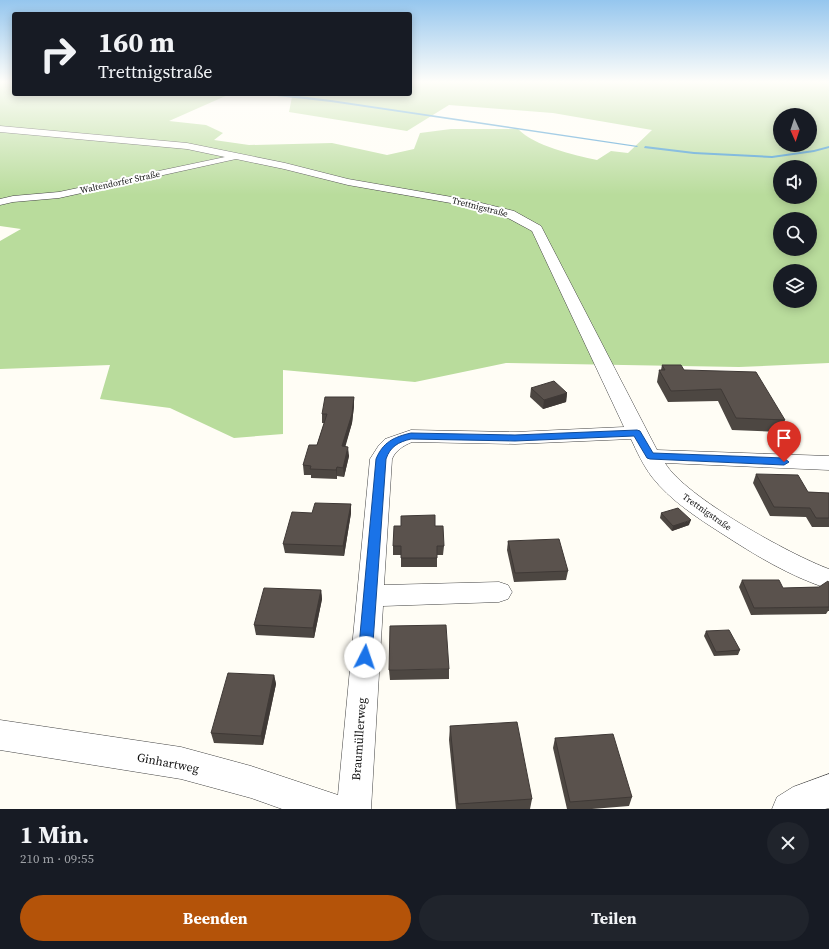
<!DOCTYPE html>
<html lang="de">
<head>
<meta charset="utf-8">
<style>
  body { margin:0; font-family:"Source Serif 4",serif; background:#20242c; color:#f1f3f6; height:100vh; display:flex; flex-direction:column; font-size:15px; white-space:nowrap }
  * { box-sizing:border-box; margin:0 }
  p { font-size:13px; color:#9ea1a6 }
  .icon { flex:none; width:22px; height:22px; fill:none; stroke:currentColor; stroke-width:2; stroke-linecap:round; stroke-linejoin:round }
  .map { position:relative; height:809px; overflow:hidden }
  .sheet { display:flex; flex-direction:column; background:#171b24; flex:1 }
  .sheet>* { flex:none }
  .banner { position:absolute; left:12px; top:12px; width:400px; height:84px; border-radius:4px; box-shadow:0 2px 10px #0003; background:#171b24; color:#f1f3f6; overflow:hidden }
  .needle { width:26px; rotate:177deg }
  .tools { position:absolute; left:773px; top:108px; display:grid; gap:8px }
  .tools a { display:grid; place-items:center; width:44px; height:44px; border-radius:50%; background:#171b24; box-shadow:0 2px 10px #0003; font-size:20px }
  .pin { position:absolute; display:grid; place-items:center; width:34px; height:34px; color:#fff; margin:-41px -17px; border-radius:50% 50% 50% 0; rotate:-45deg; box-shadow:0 0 4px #0007 }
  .pin .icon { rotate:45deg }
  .me { position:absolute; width:44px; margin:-22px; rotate:4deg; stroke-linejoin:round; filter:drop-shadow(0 0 3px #0008) }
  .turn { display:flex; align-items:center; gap:14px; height:84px; padding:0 20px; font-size:18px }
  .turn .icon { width:52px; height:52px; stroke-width:2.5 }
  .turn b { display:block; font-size:28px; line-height:34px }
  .round { display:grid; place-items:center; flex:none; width:42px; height:42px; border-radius:21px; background:#20242c }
  .head { display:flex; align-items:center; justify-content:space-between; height:68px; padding:0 20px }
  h1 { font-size:24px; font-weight:700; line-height:30px }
  .cta { display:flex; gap:8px; margin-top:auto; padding:8px 20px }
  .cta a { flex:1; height:46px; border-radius:24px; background:#b45309; color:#fff; font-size:16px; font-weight:700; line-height:46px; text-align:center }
  .cta a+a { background:#20242c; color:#f1f3f6 }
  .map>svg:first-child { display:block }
</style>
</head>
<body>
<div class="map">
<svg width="829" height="809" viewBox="0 0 829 809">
  <rect width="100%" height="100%" fill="#fffdf5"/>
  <path fill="#b9dc9c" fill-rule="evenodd" d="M 0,82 L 14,82 L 14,94 L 230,94 L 169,121 L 206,125 L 223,133 L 214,140 L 249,145 L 332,143 L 387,155 L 414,149 L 420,133 L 451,129 L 518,129 C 534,146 574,155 597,160 L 611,151 L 628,153 L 652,130 L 553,113 L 449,105 L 407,131 L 289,112 L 292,97 L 245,94 L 410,94 L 410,82 L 829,82 L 829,363 L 739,367 L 506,363 L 415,382 L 283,370 L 283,434 L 234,438 L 170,408 L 100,399 L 110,365 L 0,369 L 0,241 L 21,229 L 0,226 ZM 780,115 L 810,115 L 810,145 L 780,145 ZM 780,167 L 810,167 L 810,197 L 780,197 ZM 780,219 L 810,219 L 810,249 L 780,249 ZM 780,271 L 810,271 L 810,301 L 780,301 Z"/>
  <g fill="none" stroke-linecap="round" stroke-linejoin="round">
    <g fill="#3f96cf" fill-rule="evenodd">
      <path d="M 259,94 L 291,95 L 331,100 L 638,146 L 637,147 L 331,102 Z"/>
      <path d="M 645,146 L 694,152 L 772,156 L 814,150 L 829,146 L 829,148 L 814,152 L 772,158 L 694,154 L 644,148 Z"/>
    </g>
    <defs>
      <g id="street">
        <path d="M 0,126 L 187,143 L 285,163 L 348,179 L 469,200 L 514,211 L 541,226 L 657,450 L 829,456 L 829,470 L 665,463 C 685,497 791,555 829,569 L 829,589 C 789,576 755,555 721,533 C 696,517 670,500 652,477 C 643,465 637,452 631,439 L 515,444 L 412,442 C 403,446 396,450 392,459 L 384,585 L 499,582 L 508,585 L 512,592 L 508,599 L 499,602 L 383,606 L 371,809 L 282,809 L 251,798 L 181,779 L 0,750 L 0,720 L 181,747 L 251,766 L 338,795 L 370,459 L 379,445 L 385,439 L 411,430 L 515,432 L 624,427 L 532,231 L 506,217 L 468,206 L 348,185 L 284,169 L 236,159 L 59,198 L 13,202 L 0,205 L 0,199 L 13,196 L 59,192 L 225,157 L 187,149 L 0,132 Z"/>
        <path d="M 829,774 L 829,808 L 825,809 L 772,809 L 777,797 L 793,787 Z"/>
      </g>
    </defs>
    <use href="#street" stroke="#444" stroke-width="1"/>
    <use href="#street" fill="#fff" fill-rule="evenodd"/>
  </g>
  <g fill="#4d4742">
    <path d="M 662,365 L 684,370 L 785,420 L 780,432 L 732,430 L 718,401 L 668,402 L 657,382 L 659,370 L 661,370 Z"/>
    <path d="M 531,388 L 567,393 L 566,402 L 543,409 L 530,397 Z"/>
    <path d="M 354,406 L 352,423 L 345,446 L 349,456 L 344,477 L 337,476 L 337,479 L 311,478 L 311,475 L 304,475 L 303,465 L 317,445 L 324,423 L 322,423 L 322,414 Z"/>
    <path d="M 756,474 L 808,492 L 829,493 L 829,527 L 812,527 L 806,517 L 770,516 L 753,483 Z"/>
    <path d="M 351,504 L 351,513 L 344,556 L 285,553 L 283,544 L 312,513 Z"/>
    <path d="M 661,513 L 689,525 L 672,531 L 660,518 Z"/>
    <path d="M 401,526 L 435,526 L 444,546 L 443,555 L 437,555 L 437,567 L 401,567 L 401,555 L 393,555 L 393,546 Z"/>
    <path d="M 508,541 L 568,571 L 566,580 L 514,582 L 507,550 Z"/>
    <path d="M 742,580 L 783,588 L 819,587 L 829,583 L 829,611 L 828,611 L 826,614 L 751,615 L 739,587 Z"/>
    <path d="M 321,590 L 322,599 L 314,638 L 256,635 L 254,625 Z"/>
    <path d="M 706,631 L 740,650 L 738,655 L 714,656 L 704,636 Z"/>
    <path d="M 449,669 L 449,679 L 390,680 L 389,670 Z"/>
    <path d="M 274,675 L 276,684 L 263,745 L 214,743 L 211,733 Z"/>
    <path d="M 450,726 L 532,799 L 530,809 L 456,809 L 449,740 Z"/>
    <path d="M 555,738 L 632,797 L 629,806 L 592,809 L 567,809 L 553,748 Z"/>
  </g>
  <g fill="#3f3936">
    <path d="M 567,393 L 566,402 L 543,409 L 544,400 Z"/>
    <path d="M 354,397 L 354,406 L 352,423 L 343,455 L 342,446 Z"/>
    <path d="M 348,447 L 349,456 L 344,477 L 343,468 Z"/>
    <path d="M 337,467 L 337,479 L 336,470 Z"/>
    <path d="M 351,504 L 351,513 L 344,556 L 343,546 Z"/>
    <path d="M 691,520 L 689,525 L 672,531 L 673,526 Z"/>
    <path d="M 321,590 L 322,599 L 314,638 L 313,628 Z"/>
    <path d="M 274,675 L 276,684 L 263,745 L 261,736 Z"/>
  </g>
  <g fill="#5a524d" stroke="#3f3936">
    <path d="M 662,365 L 681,365 L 684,370 L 756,372 L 785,420 L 736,418 L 721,389 L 671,391 L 659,370 L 665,370 Z"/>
    <path d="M 554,381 L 567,393 L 544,400 L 531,388 Z"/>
    <path d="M 325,397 L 354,397 L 352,414 L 342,446 L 348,447 L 343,468 L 337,467 L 336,470 L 310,469 L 311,466 L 303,465 L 309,445 L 317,445 L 327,414 L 322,414 Z"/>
    <path d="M 756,474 L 798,475 L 808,492 L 829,493 L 829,518 L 816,518 L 810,508 L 774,507 Z"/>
    <path d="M 315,503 L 351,504 L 343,546 L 283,544 L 292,512 L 312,513 Z"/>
    <path d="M 678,508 L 691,520 L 673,526 L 661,513 Z"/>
    <path d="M 435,515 L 435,526 L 443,526 L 444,546 L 437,546 L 437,558 L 401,558 L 401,546 L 393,546 L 394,526 L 401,526 L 401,516 Z"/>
    <path d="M 559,539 L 568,571 L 515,573 L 508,541 Z"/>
    <path d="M 742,580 L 779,580 L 783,588 L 819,587 L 828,581 L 829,583 L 829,607 L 754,608 Z"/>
    <path d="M 264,588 L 321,590 L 313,628 L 254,625 Z"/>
    <path d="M 446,625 L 449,669 L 389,670 L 390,626 Z"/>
    <path d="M 729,630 L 740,650 L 716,652 L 706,631 Z"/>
    <path d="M 228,673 L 274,675 L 261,736 L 211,733 Z"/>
    <path d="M 517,722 L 532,799 L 458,804 L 450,726 Z"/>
    <path d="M 613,734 L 632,797 L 570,802 L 555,738 Z"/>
  </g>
  <linearGradient id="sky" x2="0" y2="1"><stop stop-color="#95c6ee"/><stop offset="0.42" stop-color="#fffefa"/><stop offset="1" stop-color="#fffefa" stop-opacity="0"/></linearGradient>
  <rect width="829" height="195" fill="url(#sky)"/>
  <path fill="#1a73e8" stroke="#114b97" d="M 637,430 L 640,431 L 653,453 L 784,458 L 789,462 L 784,465 L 650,459 L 647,458 L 634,436 L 515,441 L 411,439 C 398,442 390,447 386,459 L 372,657 L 370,661 L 365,663 L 360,661 L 358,657 L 376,459 C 383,442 394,437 411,433 L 515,435 Z"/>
  <g text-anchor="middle" stroke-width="4" stroke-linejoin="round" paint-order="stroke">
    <g font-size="9" fill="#111" stroke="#fff">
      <text transform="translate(120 182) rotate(-12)" y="3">Waltendorfer Straße</text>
      <text transform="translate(480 207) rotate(14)" y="3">Trettnigstraße</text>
      <text transform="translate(707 512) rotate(35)" y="3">Trettnigstraße</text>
    </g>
    <g font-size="12" fill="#111" stroke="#fff">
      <text transform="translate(359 739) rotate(-86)" y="4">Braumüllerweg</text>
      <text transform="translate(168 763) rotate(11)" y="4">Ginhartweg</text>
    </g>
  </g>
</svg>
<div class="tools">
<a><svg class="needle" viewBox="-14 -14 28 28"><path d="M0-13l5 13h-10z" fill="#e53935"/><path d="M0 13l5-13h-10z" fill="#9ea1a6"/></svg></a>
<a><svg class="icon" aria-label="sound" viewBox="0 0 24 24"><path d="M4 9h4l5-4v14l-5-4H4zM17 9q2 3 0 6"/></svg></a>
<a><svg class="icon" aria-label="search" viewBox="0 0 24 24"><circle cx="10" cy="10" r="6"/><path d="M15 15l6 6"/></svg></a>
<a><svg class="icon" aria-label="layers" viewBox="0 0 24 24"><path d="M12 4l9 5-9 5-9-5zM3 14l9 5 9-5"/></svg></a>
</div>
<div class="pin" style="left:784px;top:462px;background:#d93025"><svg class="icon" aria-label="arrive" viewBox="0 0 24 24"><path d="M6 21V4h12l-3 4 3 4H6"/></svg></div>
<svg class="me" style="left:365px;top:657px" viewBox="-20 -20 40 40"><circle r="19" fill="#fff"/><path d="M0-13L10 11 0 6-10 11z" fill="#1a73e8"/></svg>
<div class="banner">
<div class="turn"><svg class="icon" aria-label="right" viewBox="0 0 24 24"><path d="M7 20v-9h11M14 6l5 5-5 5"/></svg><div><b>160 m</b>Trettnigstraße</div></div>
</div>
</div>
<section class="sheet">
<div class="head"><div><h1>1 Min.</h1><p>210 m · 09:55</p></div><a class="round"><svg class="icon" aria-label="close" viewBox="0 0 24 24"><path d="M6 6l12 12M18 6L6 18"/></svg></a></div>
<div class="cta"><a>Beenden</a><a>Teilen</a></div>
</section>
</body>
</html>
